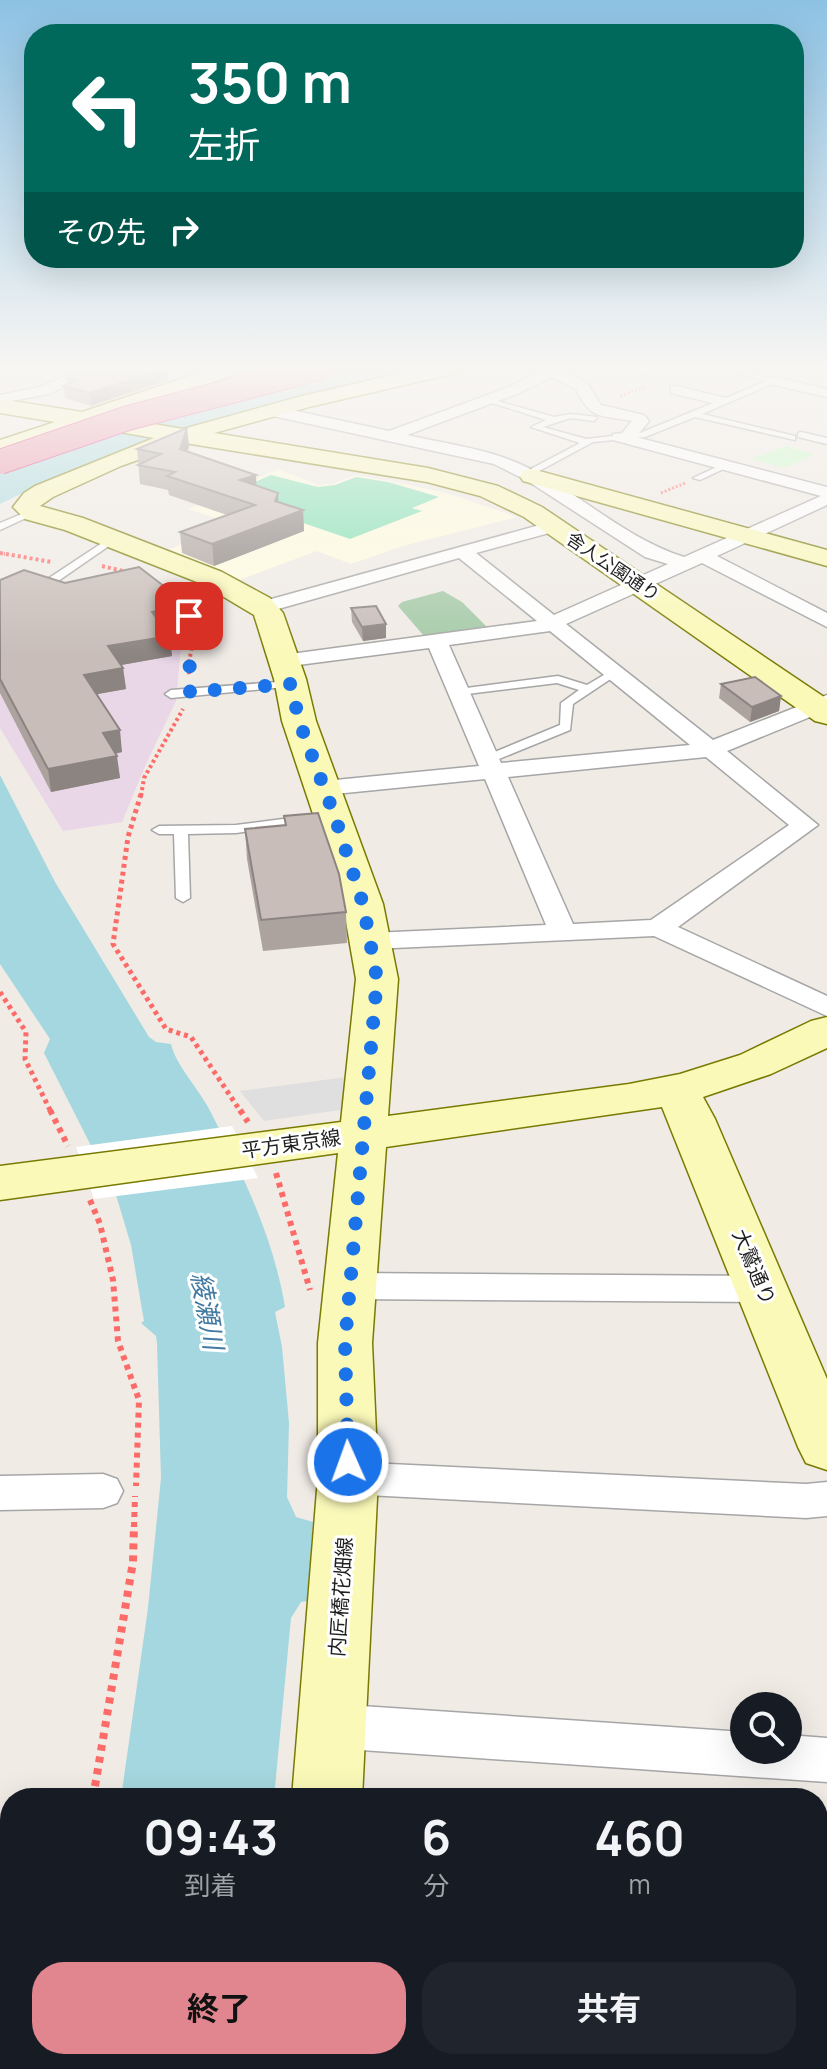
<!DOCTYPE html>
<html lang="ja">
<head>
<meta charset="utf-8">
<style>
  body { margin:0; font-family:Manrope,"Noto Sans JP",sans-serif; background:#20242c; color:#f1f3f6; height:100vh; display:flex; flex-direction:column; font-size:30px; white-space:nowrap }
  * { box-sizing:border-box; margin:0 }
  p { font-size:26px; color:#9ea1a6 }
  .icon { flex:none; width:44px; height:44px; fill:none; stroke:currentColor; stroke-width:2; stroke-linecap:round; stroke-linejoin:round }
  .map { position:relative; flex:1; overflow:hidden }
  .details { position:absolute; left:0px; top:1788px; width:828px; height:282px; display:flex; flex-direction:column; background:#171b24; border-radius:32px 32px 0 0; box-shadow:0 8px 32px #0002 }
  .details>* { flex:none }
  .top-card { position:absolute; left:24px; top:24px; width:780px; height:244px; border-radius:32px; box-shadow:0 8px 32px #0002; background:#00695c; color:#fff; overflow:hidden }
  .fabs { position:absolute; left:730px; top:1692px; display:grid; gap:16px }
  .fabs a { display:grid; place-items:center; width:72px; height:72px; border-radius:50%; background:#171b24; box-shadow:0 8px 32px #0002; font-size:40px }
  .pin { position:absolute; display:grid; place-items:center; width:68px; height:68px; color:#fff; margin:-34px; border-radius:16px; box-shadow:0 4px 12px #0006 }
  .me { position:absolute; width:88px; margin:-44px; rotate:358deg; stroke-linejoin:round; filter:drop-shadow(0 0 6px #0008) }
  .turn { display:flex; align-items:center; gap:28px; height:168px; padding:0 32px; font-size:36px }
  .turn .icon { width:104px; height:104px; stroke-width:2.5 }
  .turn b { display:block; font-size:56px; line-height:68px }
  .then { display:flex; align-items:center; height:76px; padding:0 32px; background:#0003; gap:16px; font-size:30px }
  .eta { display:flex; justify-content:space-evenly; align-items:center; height:136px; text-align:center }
  .eta b { font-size:48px; font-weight:700; line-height:56px }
  .button { display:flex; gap:16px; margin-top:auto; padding:16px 32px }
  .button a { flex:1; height:92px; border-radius:32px; background:#e1868f; color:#111; font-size:32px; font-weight:700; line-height:92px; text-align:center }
  .button a+a { background:#20242c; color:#f1f3f6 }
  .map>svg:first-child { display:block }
</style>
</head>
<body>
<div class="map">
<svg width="827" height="2069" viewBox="0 0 827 2069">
  <rect width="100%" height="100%" fill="#f0ebe5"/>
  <path fill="#e9d7e8" d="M 0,599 L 175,610 L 183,627 L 176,701 L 146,764 L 122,822 L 63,831 L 0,728 Z"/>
  <path fill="#fffcdf" d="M 278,469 L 318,485 L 332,484 L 356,475 L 391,481 L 450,494 L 517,517 L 403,546 L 351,564 L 317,551 L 239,580 L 165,551 L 234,524 L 188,509 Z"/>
  <path fill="#a5caa8" d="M 443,591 L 462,602 L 488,628 L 424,636 L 398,606 L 402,602 Z"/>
  <path fill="#c2fbc1" d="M 785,446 L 815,454 L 784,468 L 752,459 Z"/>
  <path fill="#81e1b3" d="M 271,475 L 318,487 L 335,485 L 356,477 L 388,482 L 439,497 L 412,508 L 422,511 L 350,539 L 277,514 L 248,485 Z"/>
  <path fill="#dfdfdf" d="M 354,1076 L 351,1102 L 340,1110 L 264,1121 L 240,1091 Z"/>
  <g fill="#a4d7df">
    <path d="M 428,368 C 282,400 134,437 0,504 L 0,474 L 260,369 Z"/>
    <path d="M 0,775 L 55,882 L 149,1037 L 156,1042 L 171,1044 C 176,1065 197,1087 208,1107 C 241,1171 273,1235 285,1307 L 275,1312 L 282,1347 L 289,1423 L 287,1497 L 296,1517 L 313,1522 L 307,1601 L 301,1602 L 291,1618 L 274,1798 L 121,1798 L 148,1608 L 161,1478 L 157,1343 L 156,1336 L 141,1323 L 144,1321 L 131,1245 L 116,1195 L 44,1053 L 50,1039 L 0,964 Z"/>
    <path d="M 73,2060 L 243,2060 L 242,2069 L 71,2069 Z"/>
  </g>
  <path fill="#fff" d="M 232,1126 L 258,1178 L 94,1199 L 76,1147 Z"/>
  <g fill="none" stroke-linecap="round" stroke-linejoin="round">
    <path fill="#a4d7df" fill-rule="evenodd" d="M 223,368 L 253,368 L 294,378 L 288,382 Z"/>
    <defs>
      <g id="lane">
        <path d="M 714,368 L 729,368 L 779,381 L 702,414 L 795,436 L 795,440 L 695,417 L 645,437 L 593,442 L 528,477 L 525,476 L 525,472 L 580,443 L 531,427 L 546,420 L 483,400 L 487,398 L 554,417 L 570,414 L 597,417 L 594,421 L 570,418 L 543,427 L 586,439 L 640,433 L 767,381 Z"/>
        <path d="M 801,432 L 827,438 L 827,444 L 798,437 L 798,433 Z"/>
        <path d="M 723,464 L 730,466 L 700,480 L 693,478 Z"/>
        <path d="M 29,511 L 37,513 L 0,530 L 0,523 Z"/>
        <path d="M 108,539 L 116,541 L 48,588 L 40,588 L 40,584 Z"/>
        <path d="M 614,669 L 618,670 L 618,674 L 573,704 L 570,730 L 489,763 L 483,759 L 485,756 L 560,725 L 561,703 L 579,690 L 557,683 L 459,695 L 453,692 L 459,689 L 558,676 L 587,685 Z"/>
        <path d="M 291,681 L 295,682 L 295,686 L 171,698 L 165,694 L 171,690 Z"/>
        <path d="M 306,816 L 311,817 L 311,823 L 236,833 L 188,834 L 190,898 L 183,902 L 176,898 L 174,834 L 159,834 L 152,830 L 159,826 L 236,825 Z"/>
      </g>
      <g id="street">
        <path d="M 84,368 L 104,368 L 49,394 L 0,403 L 0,395 L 40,387 Z"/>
        <path d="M 546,368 L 564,368 L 562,371 L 587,383 L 601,405 L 644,415 L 649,421 L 636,437 L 827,487 L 827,505 L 717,556 L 827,613 L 827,627 L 702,563 L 566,624 L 713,740 L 827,695 L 827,710 L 727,751 L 818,825 L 678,927 L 827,996 L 827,1016 L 654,936 L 372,949 L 362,947 L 358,941 L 362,935 L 372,933 L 546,925 L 485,779 L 325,795 L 316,793 L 313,788 L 316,783 L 325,781 L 479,766 L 429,648 L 283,667 L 272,661 L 283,655 L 537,621 L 459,558 L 264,613 L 257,611 L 254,607 L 257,603 L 554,521 L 563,526 L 560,530 L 476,553 L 554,615 L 668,564 L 645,557 L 526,480 L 494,464 L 273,416 L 265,411 L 273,406 L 389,431 L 507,388 ZM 551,377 L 576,389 C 590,420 601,415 632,421 L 622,433 L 613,434 L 613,440 L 821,496 L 684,557 C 630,540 587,500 538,473 C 498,450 452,445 407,435 L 517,394 ZM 550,631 L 690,745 L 501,763 L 449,645 ZM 706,757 L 789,825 L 651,920 L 573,924 L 508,777 Z"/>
        <path d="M 628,368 L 663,368 L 647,375 Z"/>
        <path d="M 775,377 L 827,389 L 827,397 L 770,384 L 770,378 Z"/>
        <path d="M 676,386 L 726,398 L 728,401 L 721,405 L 671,393 L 671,387 Z"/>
        <path d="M 352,1273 L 764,1276 L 777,1280 L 782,1289 L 777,1298 L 764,1302 L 352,1299 L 339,1295 L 334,1286 L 339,1277 Z"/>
        <path d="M 348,1462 L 806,1484 L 827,1482 L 827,1516 L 806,1518 L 348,1494 L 334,1490 L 328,1478 L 334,1466 Z"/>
        <path d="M 103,1474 L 117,1479 L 123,1491 L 117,1503 L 103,1508 L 0,1510 L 0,1476 Z"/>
        <path d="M 332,1704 L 744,1732 L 744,1750 L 788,1750 L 788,1735 L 827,1738 L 827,1782 L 332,1748 L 316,1741 L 309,1726 L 316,1711 Z"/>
      </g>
      <g id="secondary">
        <path d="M 213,368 L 244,368 L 241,372 L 112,417 L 183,429 L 298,397 L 423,368 L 463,368 L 460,372 L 309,407 L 214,433 L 428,468 L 498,486 L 542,507 L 827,699 L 827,724 L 815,721 L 524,517 L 480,496 L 427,482 L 185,443 L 121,466 L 53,497 L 40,506 L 83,518 L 222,572 L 270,598 L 283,613 L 306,679 L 316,721 L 383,904 L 398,979 L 388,1116 L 629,1084 L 680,1074 L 740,1055 L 811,1021 L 827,1017 L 827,1048 L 771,1074 L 703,1097 L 715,1119 L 827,1379 L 827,1470 L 806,1463 L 798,1447 L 662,1107 L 386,1147 L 372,1343 L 378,1478 L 362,1798 L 292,1798 L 318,1478 L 318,1343 L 338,1153 L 0,1200 L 0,1166 L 341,1122 L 356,979 L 343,904 L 282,721 L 274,679 L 254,615 L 202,584 L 65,530 L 25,519 L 13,507 L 24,493 L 35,486 L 154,438 L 85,426 L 0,455 L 0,440 L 55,422 L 0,413 L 0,399 L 82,412 Z"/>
        <path d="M 532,469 L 827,550 L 827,566 L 523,481 L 520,476 L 523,471 Z"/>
        <path d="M 263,2060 L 343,2060 L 342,2069 L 262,2069 Z"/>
      </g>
    </defs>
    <use href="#lane" stroke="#a6a6a6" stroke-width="3"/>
    <use href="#street" stroke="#a6a6a6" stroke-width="3"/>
    <use href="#secondary" stroke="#787a02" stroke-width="3"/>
    <g stroke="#fd6b69" stroke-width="3" stroke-dasharray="2 2" stroke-linecap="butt">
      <path d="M 680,375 L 698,368"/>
      <path d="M 620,396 L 645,387"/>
      <path d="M 661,493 L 685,483"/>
      <path d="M 0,553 L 5,554"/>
    </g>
    <g stroke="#fd6b69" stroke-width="4" stroke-dasharray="3 3" stroke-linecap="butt">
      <path d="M 0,553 L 52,562"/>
      <path d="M 102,566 L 127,572"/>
      <path d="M 164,591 C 182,609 197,624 191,652 C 189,662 187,667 190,677"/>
      <path d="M 141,796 L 144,778 L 183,709"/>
    </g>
    <g stroke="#fd6b69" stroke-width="5" stroke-dasharray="4 4" stroke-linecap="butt">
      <path d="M 141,794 L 128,837 L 113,944 L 166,1029 L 191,1037 L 241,1112"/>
      <path d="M 0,992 L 26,1032 L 25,1059 L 51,1112"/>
    </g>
    <g stroke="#fd6b69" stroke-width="6" stroke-dasharray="5 5" stroke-linecap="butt">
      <path d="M 50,1110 L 68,1146"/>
      <path d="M 240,1110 L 248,1122"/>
      <path d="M 276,1173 L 310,1290"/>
      <path d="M 90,1200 L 100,1224 L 113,1280 L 118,1341 L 139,1400 L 136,1486"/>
      <path d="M 134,1527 L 135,1496"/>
    </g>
    <g stroke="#fd6b69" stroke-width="8" stroke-dasharray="6 6" stroke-linecap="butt">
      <path d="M 93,1798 L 133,1562 L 134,1525"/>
      <path d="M 43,2069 L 44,2060"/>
    </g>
    <use href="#lane" fill="#fff" fill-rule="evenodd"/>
    <use href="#street" fill="#fff" fill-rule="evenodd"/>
    <use href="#secondary" fill="#fbf9b8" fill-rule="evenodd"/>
    <defs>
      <path id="highway-bridge" d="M 0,462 L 128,418 L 319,368"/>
    </defs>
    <use href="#highway-bridge" stroke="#e02073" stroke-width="26" stroke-linecap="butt"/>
    <use href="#highway-bridge" stroke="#e98ba5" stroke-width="24"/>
  </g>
  <g fill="#aca39e">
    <path d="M 167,368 L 168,380 L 91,406 L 65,398 L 63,386 L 67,384 L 67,378 Z"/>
    <path d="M 187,428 L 189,447 L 187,451 L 257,486 L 278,502 L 303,510 L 304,531 L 214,566 L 182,553 L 180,532 L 227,515 L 169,495 L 168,490 L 140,484 L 137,449 Z"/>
    <path d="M 0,580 L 65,583 L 181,626 L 165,630 L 172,656 L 121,665 L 123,668 L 126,689 L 97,694 L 122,752 L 116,754 L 120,778 L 51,792 L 0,693 Z"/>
    <path d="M 351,608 L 386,638 L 363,641 L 352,622 Z"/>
    <path d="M 721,684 L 781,696 L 779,711 L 750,722 L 719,698 Z"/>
    <path d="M 284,816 L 346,912 L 347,943 L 263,951 L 247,859 L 245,829 L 285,826 Z"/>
  </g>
  <g fill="#8c8481">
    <path d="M 167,368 L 168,380 L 91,406 L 90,393 Z"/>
    <path d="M 187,428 L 189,447 L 182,468 L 180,449 Z"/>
    <path d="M 256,475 L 257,495 L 240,480 Z"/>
    <path d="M 278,493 L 279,514 L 303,510 L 304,531 L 214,566 L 212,544 L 275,501 Z"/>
    <path d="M 169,590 L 171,608 L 179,606 L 181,626 L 154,632 L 152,612 L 162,592 Z"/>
    <path d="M 386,624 L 386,638 L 363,641 L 362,627 Z"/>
    <path d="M 170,636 L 172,656 L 110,667 L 108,646 Z"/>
    <path d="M 123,668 L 126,689 L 87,696 L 84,675 Z"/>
    <path d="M 781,696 L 779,711 L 750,722 L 752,707 Z"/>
    <path d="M 120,730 L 122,752 L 106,755 L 103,733 Z"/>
    <path d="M 117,756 L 120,778 L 51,792 L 48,769 Z"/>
  </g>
  <g fill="#c8bdb8" stroke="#8c8481" stroke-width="2">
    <path d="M 84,368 L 165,368 L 90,393 L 63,386 L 78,380 L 67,378 Z"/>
    <path d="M 187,428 L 180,449 L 256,475 L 240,480 L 278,493 L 275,501 L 303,510 L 212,544 L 180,532 L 255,505 L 167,476 L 175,472 L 138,465 L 161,454 L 137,449 Z"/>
    <path d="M 139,567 L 169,590 L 162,592 L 179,606 L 152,612 L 170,636 L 108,646 L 123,668 L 84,675 L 120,730 L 103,733 L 117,756 L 48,769 L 0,679 L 0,580 L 24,570 L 65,583 Z"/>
    <path d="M 376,606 L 386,624 L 362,627 L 351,608 Z"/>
    <path d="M 755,677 L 781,696 L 752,707 L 721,684 Z"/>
    <path d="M 318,813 L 339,874 L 346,912 L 261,920 L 245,829 L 286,825 L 284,816 Z"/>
    <path d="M 771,2063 L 827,2068 L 827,2069 L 771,2069 Z"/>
  </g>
  <linearGradient id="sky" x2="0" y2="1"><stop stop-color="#8dc2e4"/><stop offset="0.56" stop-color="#f8f6f3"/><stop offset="1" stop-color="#f8f6f3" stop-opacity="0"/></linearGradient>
  <rect width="827" height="658" fill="url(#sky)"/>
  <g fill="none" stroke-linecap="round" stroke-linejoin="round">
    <path stroke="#1a73e8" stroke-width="14" stroke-dasharray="0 25.2" d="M 189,616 L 190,692 L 291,684 L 299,721 L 335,817 L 363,904 L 377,979 L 345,1343 L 348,1462"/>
  </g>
  <g text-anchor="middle" stroke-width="6" stroke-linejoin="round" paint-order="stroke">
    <g font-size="18" fill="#1f1f1f" stroke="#fff">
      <text transform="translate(613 567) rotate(34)" y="6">舎人公園通り</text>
    </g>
    <g font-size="20" fill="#1f1f1f" stroke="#fff">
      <text transform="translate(291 1144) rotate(-8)" y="7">平方東京線</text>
      <text transform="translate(754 1267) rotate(67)" y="7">大鷲通り</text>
      <text transform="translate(341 1597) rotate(-86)" y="7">内匠橋花畑線</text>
    </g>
    <g font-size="26" font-style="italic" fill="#427aa2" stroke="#fff">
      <text transform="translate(207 1311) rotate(80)" y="9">綾瀬川</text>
    </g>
  </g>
</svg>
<div class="fabs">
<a><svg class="icon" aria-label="search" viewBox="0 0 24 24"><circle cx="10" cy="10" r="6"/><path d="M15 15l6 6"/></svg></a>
</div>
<div class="pin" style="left:189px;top:616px;background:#d93025"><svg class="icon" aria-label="arrive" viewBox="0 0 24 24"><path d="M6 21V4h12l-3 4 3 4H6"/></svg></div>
<svg class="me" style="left:348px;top:1462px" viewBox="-20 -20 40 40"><circle r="17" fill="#1a73e8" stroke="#fff" stroke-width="3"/><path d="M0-11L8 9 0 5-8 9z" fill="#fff"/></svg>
<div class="top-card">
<div class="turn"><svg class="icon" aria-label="left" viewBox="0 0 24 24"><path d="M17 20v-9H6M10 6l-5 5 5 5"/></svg><div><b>350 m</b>左折</div></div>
<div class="then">その先<svg class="icon" aria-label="right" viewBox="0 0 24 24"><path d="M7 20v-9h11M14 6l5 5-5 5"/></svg></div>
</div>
<section class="details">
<div class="eta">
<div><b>09:43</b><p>到着</p></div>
<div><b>6</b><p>分</p></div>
<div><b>460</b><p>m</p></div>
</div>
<div class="button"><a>終了</a><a>共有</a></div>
</section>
</div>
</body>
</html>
